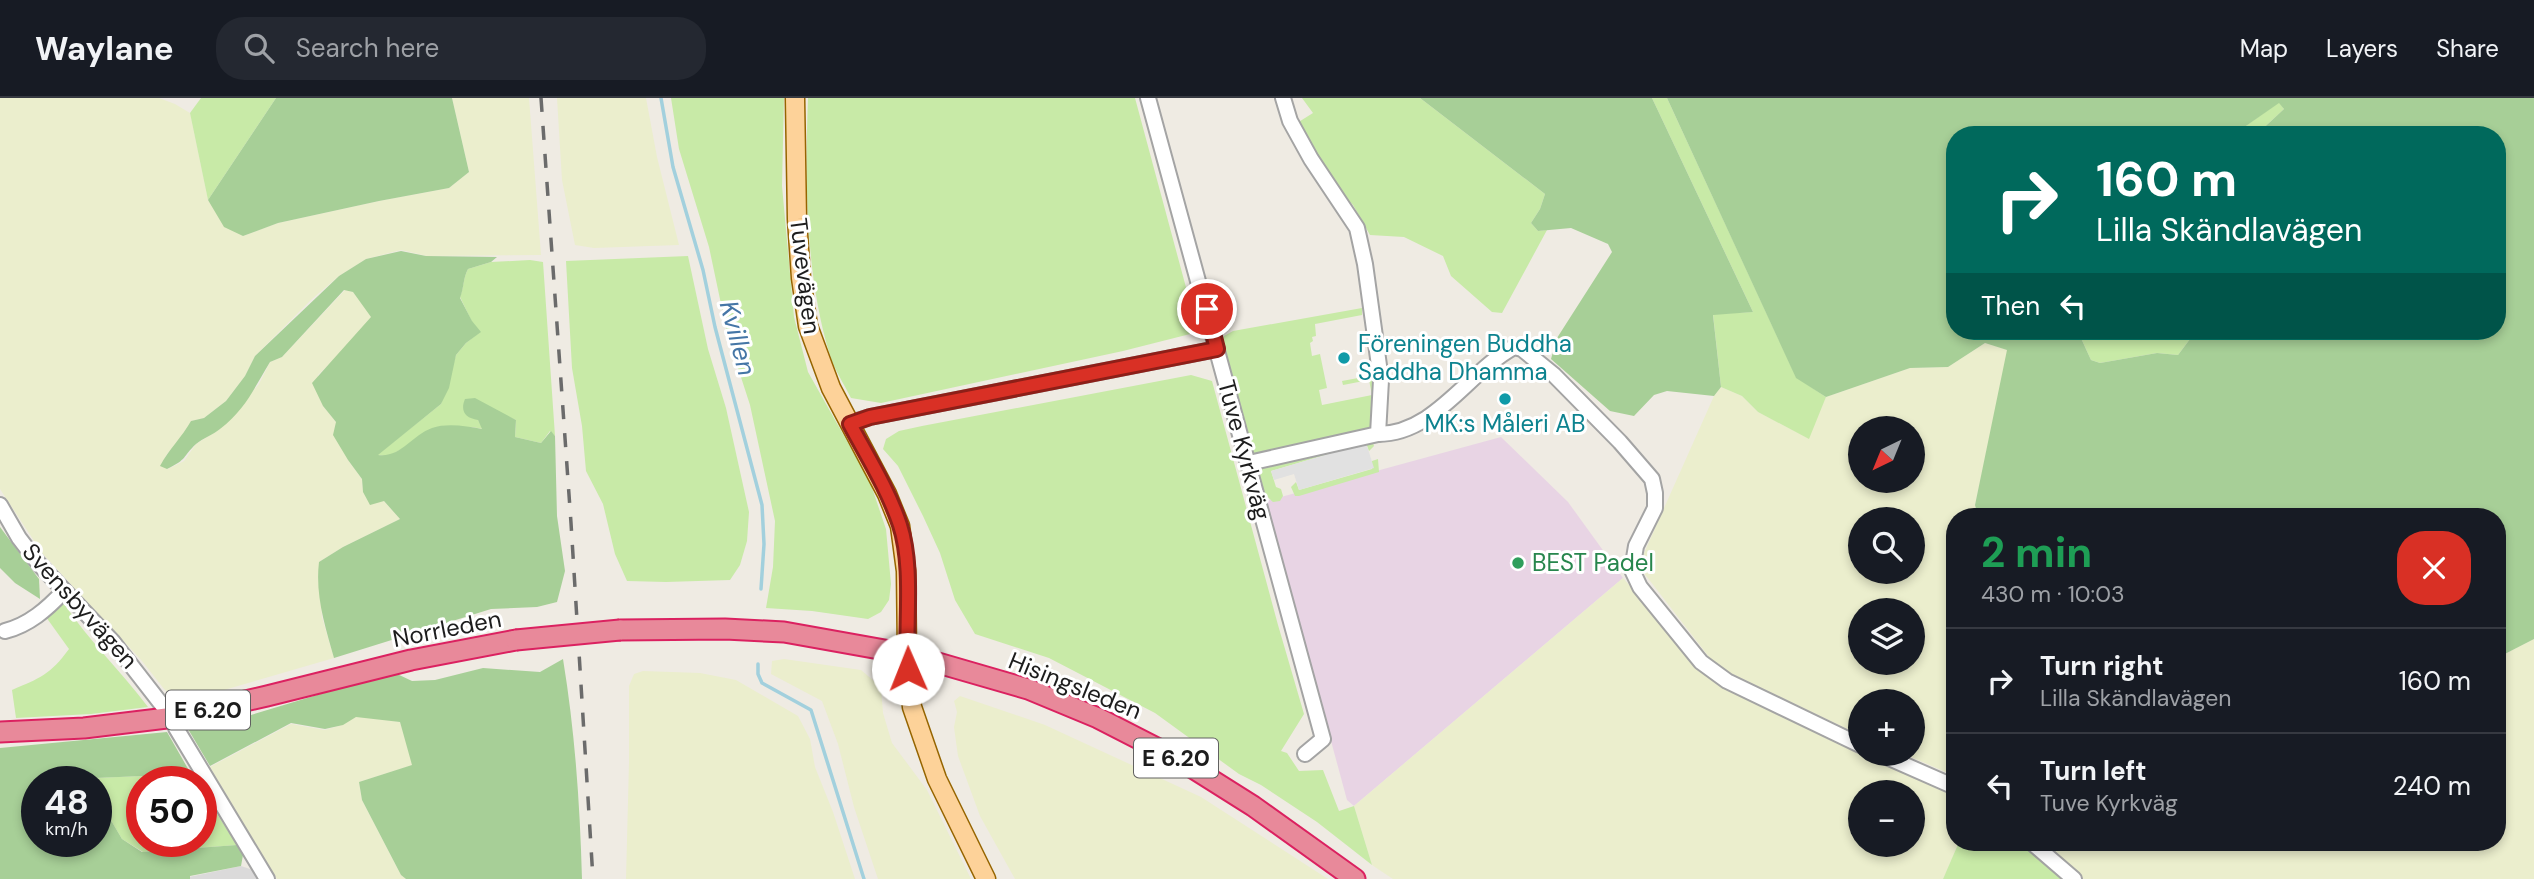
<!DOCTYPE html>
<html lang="en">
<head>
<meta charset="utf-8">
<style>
  body { margin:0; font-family:"DM Sans",sans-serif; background:#242831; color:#f1f3f6; height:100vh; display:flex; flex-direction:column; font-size:26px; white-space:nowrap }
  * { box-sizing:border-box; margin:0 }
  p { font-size:23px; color:#9ea1a6 }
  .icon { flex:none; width:38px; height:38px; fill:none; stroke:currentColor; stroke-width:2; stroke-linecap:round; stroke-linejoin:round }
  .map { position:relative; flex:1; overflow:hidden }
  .details { position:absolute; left:1946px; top:410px; width:560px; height:343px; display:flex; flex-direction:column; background:#171b24; border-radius:28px; box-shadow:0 4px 10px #0003 }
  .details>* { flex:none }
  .hud { position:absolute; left:1946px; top:28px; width:560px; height:214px; border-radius:28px; box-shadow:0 4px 10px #0003; background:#00695c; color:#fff; overflow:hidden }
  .needle { width:46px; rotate:223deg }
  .fabs { position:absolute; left:1848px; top:318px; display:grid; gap:14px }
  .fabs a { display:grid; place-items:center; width:77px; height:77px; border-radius:50%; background:#171b24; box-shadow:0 4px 10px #0003; font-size:35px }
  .speed { position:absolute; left:21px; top:668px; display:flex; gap:14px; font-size:35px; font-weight:700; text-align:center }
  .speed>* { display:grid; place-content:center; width:91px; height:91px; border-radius:50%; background:#171b24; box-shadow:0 4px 10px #0003; line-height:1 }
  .speed small { font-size:18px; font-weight:400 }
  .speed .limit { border:10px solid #d22; background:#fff; color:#111 }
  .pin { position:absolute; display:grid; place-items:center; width:60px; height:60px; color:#fff; margin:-30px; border:4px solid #fff; border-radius:50%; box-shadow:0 2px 7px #0007 }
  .me { position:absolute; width:77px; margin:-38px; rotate:359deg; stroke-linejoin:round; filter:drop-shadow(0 0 5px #0008) }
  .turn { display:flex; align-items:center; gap:24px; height:147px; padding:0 35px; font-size:32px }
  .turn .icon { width:91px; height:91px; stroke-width:2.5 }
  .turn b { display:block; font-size:49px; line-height:60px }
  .then { display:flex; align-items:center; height:66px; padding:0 35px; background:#0003; gap:14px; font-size:26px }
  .round { display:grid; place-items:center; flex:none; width:74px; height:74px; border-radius:28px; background:#242831 }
  .headline { display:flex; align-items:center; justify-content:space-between; height:119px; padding:0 35px }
  h1 { font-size:42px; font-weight:700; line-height:52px; color:#1e9e55 }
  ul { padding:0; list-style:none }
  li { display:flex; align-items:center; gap:21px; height:105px; padding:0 35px; border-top:2px solid #363941 }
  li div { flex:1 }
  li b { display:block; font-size:26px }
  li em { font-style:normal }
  header { display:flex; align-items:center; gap:42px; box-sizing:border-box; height:98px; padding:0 35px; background:#171b24; border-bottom:2px solid #363941 }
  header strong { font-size:33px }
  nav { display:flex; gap:38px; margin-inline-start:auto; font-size:24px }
  .search { width:490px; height:63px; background:#242831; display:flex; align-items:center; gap:18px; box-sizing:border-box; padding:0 24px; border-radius:28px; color:#9ea1a6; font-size:26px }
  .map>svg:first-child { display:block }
</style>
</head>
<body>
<header>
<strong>Waylane</strong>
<div class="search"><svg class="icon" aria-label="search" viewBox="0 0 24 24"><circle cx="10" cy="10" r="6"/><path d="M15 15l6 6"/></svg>Search here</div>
<nav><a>Map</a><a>Layers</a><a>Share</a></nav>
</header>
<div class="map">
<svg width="2534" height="781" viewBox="0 0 2534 781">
  <rect width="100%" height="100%" fill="#efebe3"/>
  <path fill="#dbdada" d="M 241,768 L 253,772 L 258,781 L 190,781 L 189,779 Z"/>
  <path fill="#e8d4e4" d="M 1501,339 L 1568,404 L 1623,480 L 1354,708 L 1347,702 L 1266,403 Z"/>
  <g fill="#ebeecd" fill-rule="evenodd">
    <path d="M 0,0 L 159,0 L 175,6 L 190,15 L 208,102 L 243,138 L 278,125 L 379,103 L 449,90 L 469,74 L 452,0 L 529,0 L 541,157 L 427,158 L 401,152 L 366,161 L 339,178 L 312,201 L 255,258 L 245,278 L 226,303 L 204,320 L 191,323 L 183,338 L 167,356 L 161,367 L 168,371 L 184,363 L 196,346 L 220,331 L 259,286 L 270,264 L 282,259 L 345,192 L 353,194 L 372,219 L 346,250 L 318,277 L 323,308 L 336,324 L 348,362 L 362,381 L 363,394 L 384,403 L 400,421 L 343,449 L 319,464 L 322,519 L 334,560 L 186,603 L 176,601 L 164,591 L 142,563 L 42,455 L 0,391 Z"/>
    <path d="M 557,0 L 646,0 L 657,59 L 679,147 L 594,150 L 575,147 L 562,82 Z"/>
    <path d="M 1985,245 L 2008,252 L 1975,407 L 1978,418 L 1955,418 L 1955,678 L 1904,656 L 1913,656 L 1913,604 L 1860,604 L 1860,637 L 1722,571 L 1709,559 L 1640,470 L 1644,455 L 1714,298 L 1721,289 L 1742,298 L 1758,314 L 1808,340 L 1826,299 L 1910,270 L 1948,269 ZM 1860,331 L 1913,331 L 1913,383 L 1860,383 ZM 1860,422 L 1913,422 L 1913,474 L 1860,474 ZM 1860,513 L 1913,513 L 1913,565 L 1860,565 Z"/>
    <path d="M 1623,480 L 1677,540 L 1700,571 L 1723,589 L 1860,653 L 1860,656 L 1867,656 L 1955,696 L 1955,744 L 1959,744 L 1943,781 L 1393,781 L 1372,767 L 1354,708 ZM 1860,695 L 1913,695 L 1913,747 L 1860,747 Z"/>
    <path d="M 2534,541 L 2534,781 L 2084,781 L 2040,744 L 2497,744 L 2497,560 Z"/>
    <path d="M 784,561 L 861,572 L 881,589 L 883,615 L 892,645 L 927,692 L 971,781 L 878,781 L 854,709 L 838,646 L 822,603 L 771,576 L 772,563 Z"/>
    <path d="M 643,573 L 700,575 L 736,582 L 798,618 L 810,641 L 815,669 L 833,714 L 855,781 L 626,781 L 629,664 L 629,588 L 634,576 Z"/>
    <path d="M 960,598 L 1045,627 L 1201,699 L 1328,781 L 1015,781 L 980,718 L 958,658 L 954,629 L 957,614 L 954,603 Z"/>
    <path d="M 356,618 L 400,624 L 413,667 L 359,684 L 362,702 L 401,777 L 406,781 L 277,781 L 210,669 L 291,626 L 325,632 L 342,627 Z"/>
  </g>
  <g fill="#c8eaa7">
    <path d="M 201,0 L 276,0 L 208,102 L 190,15 Z"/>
    <path d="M 671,0 L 784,0 L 782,88 L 794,219 L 808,274 L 870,384 L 886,431 L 891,486 L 889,502 L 881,514 L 868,521 L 812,513 L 766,510 L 773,469 L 775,423 L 750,307 L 728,239 L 709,149 L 679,51 Z"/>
    <path d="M 808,0 L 1135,0 L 1198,234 L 1123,253 L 881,305 L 851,300 C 844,286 834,271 830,257 C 805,177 805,82 808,0 Z"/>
    <path d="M 1302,0 L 1420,0 L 1545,96 L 1540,111 L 1531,125 L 1538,133 L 1547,132 L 1502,215 L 1492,214 L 1451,178 L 1443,158 L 1404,139 L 1370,137 L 1353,107 L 1337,91 L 1310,51 L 1297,25 L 1313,15 Z"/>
    <path d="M 1652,0 L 1667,0 L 1796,279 L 1826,299 L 1809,341 L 1758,314 L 1742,298 L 1721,289 L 1713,216 L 1753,214 Z"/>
    <path d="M 2279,4 L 2284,11 L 2256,37 L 2233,37 Z"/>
    <path d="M 688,158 L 708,251 L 726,310 L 749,414 L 747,443 L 740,467 L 730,482 L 666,484 L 627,483 L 615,456 L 603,406 L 586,373 L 582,328 L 572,270 L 566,163 Z"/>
    <path d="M 530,162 L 543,164 L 555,338 L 550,333 L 541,345 L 515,339 L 516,322 L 496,313 L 478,322 L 483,331 L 472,329 L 409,347 L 389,358 L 377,357 L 441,306 L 456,257 L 466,245 L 480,234 L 472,224 L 460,199 C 464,189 463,180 468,171 L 491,164 Z"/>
    <path d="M 1362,210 L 1362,217 L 1315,226 L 1316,238 L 1312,239 L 1313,243 L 1310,245 L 1312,258 L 1320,256 L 1327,290 L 1319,292 L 1322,307 L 1372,297 L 1369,282 L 1343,287 L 1342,283 L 1374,277 L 1376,321 L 1370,329 L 1361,333 L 1258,357 L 1253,355 L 1222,242 L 1224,238 L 1233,233 Z"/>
    <path d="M 2075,233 L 2196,233 L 2178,257 L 2157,255 L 2100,265 L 2091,262 L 2080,238 Z"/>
    <path d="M 1191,277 L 1212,283 L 1278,527 L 1304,616 L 1281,653 L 1287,655 L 1299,673 L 1323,672 L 1339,713 L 1354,708 L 1372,767 L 1317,724 L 1261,687 L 1239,676 L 1155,615 L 1049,560 L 975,536 L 955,502 L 940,455 L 923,418 L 898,368 L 883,351 L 886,341 L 899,333 L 922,328 Z"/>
    <path d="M 1372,342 L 1374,348 L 1369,353 L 1366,345 L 1271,373 L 1276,389 L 1281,391 L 1283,398 L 1280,403 L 1273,404 C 1263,396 1253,378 1261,366 Z"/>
    <path d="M 1378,361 L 1379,374 L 1299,398 L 1295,398 L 1291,389 L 1296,384 L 1299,392 L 1372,371 L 1372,363 Z"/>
    <path d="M 63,504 C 88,542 121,573 148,609 L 91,616 L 16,620 L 12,592 C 40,580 50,577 69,551 L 46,519 Z"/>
    <path d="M 191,676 L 197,684 L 142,684 L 142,744 L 201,744 L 201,691 L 237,747 L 143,754 L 122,741 L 102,707 L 94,680 Z"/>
    <path d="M 1959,744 L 2023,744 L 2065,781 L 1943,781 Z"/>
  </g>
  <g fill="#a7cf97" fill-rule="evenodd">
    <path d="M 276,0 L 452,0 L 469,74 L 449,90 L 379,103 L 278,125 L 243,138 L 224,129 L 208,102 Z"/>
    <path d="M 1420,0 L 1652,0 L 1753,214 L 1713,217 L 1721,289 L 1714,298 L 1667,293 L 1654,297 L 1634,318 L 1610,313 L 1551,261 L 1557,240 L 1612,154 L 1608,146 L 1571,130 L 1538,133 L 1531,125 L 1540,111 L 1545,96 Z"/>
    <path d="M 1667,0 L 2534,0 L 2534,541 L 2497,560 L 2497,418 L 1978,418 L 1975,407 L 2007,252 L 1985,245 L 1948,269 L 1910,270 L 1826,299 L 1796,280 ZM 2279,5 L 2284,11 L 2256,37 L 2497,37 L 2497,233 L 2196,233 L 2178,257 L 2157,255 L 2100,265 L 2091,262 L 2080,238 L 2075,233 L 1955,233 L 1955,37 L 2233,37 Z"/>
    <path d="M 401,153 L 426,158 L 497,159 L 491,164 L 468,171 C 463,180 464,190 460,200 L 472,223 L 481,234 L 466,245 L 456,257 L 449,290 L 441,306 L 378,357 C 401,360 412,337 432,330 C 447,325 466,328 482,331 L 478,322 C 465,320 460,313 465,301 L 475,300 L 516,322 L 515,339 L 541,345 L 551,333 L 555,338 L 557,418 L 565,473 L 557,504 L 537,509 L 491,511 L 334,560 C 325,528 315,497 319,464 L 343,449 L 400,421 L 384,403 L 370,407 L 363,394 L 362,381 L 348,362 L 333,337 L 336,324 L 323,308 L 312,285 L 371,219 L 353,194 L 344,192 L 282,259 L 270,264 C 254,290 246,311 220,331 C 213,337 203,340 196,346 C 182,359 188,361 167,371 L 160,368 C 169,351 182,339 191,323 L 204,320 L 226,303 L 245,278 L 255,258 L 339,178 L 366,161 Z"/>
    <path d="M 0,429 L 39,481 L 40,501 L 15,485 L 0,470 Z"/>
    <path d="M 563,561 C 575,634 580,707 582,781 L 406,781 L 401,777 L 362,702 L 359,684 L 412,667 L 400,624 L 356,619 L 343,627 L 325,631 L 291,625 L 210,668 L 188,631 L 241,620 L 357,585 L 395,575 L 412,583 L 435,582 L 483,570 L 540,574 Z"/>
    <path d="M 167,634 L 191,676 L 95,680 L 95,684 L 37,684 L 37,744 L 96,744 L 96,687 L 102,707 L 122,741 L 142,754 L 237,747 L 243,757 L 241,768 L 190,778 L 190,781 L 0,781 L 0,650 Z"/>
  </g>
  <path fill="#e1e1e1" d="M 1366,345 L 1374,370 L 1299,392 L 1294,376 L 1274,382 L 1271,373 Z"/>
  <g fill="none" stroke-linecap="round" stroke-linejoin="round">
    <g stroke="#a2d0dd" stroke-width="3.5">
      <path d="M 661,0 L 673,69 L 703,172 L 715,229 L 762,407 L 764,446 L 761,491"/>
      <path d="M 758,566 L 758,576 L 762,585 L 811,612 L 864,781"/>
    </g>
    <defs>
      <g id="minor">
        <path d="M 1148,0 L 1323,641 L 1305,656"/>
        <path d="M 850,325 L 870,319 L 1217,251"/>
        <path d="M 1378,336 C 1435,336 1468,274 1514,249 L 1522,251 L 1554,277 L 1620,344 L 1652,381 L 1655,395 L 1655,410 L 1636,448 L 1632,472 L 1640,489 L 1701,564 L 1727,583 L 1860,647"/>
        <path d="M 1249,365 L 1378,336 L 1381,282 L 1365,166 L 1357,130 L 1311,61 L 1290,23 L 1283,0"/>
        <path d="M 0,407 L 19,440 L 39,466 L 113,544 L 162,607"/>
        <path d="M 5,533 C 29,527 47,511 64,493"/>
        <path d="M 176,630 L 267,781"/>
        <path d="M 1880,656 L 1955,689"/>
        <path d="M 2031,744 L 2074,781"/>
      </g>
      <path id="major" d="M 795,0 L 797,121 L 801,180 L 808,228 L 831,290 L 887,396 L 900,428 L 906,473 L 907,556 L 912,609 L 937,681 L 986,781"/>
      <g id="highway">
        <path d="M 620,532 L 725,531 L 784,534 L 907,556 L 1028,591 L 1098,620 L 1180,662 L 1253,708 L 1355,781"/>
        <path d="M 0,634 L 84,630 L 175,619 L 267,598 L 411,562 L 516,542"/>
      </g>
    </defs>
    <use href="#minor" stroke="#a4a4a4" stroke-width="18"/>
    <use href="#major" stroke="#966500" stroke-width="21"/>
    <use href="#highway" stroke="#db2160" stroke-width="23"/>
    <use href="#minor" stroke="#fff" stroke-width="14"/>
    <use href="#major" stroke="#fdd299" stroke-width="18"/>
    <use href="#highway" stroke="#e8899a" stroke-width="19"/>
    <path stroke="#6b6b6b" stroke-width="3.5" stroke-dasharray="14 14" stroke-linecap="butt" d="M 541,0 L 571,425 L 593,781"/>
    <defs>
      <path id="highway-bridge" d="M 516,542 L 620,532"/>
    </defs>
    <use href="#highway-bridge" stroke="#db2160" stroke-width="23" stroke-linecap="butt"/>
    <use href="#highway-bridge" stroke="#e8899a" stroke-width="19"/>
  </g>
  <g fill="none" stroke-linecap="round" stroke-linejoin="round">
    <defs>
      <path id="route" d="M 908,571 C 905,526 914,470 900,427 C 888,391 867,358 850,326 L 870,319 L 1217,251 L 1207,211"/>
    </defs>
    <use href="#route" stroke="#8d1f18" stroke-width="18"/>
    <use href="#route" stroke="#d93025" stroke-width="12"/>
  </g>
  <g fill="#0f9aa8" stroke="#fff" stroke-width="2.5">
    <circle cx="1344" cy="260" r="7"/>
    <circle cx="1505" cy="301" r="7"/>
  </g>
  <circle fill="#2e9e5b" stroke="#fff" stroke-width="2.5" cx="1518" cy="465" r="7"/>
  <g text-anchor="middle" stroke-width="6" stroke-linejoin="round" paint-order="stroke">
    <g fill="#fff" stroke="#616161" stroke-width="2">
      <rect x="166" y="592.5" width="84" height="39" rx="5"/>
      <rect x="1134" y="640.5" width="84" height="39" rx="5"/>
    </g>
    <g font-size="23" font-weight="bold" fill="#1d1d1d">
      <text x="208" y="620">E 6.20</text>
      <text x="1176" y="668">E 6.20</text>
    </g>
    <g font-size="24" fill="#1d1d1d" stroke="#fff">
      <text transform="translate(805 178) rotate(83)" y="8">Tuvevägen</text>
      <text transform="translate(1244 352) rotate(75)" y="8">Tuve Kyrkväg</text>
      <text transform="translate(80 508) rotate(48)" y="8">Svensbyvägen</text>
      <text transform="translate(447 531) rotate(-11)" y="8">Norrleden</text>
      <text transform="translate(1075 588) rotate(22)" y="8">Hisingsleden</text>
    </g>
    <g font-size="24" fill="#0d838f" stroke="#fff" text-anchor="start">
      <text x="1358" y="254">Föreningen Buddha<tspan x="1358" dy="28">Saddha Dhamma</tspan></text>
      <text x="1505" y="334" text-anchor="middle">MK:s Måleri AB</text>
    </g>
    <g font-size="24" fill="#27864d" stroke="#fff" text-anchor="start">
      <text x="1532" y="473">BEST Padel</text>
    </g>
    <g font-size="26" font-style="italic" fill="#4576a6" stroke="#fff">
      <text transform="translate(738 240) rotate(75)" y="9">Kvillen</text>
    </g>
  </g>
</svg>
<div class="fabs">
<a><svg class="needle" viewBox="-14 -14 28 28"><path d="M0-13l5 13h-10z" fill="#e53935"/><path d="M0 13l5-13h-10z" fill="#9ea1a6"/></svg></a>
<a><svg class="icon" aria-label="search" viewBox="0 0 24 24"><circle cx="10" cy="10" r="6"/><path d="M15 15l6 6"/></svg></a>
<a><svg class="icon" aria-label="layers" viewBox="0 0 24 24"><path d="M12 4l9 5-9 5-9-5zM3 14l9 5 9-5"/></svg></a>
<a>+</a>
<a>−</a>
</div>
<div class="speed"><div>48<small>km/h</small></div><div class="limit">50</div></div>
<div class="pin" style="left:1207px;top:211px;background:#d93025"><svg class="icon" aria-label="arrive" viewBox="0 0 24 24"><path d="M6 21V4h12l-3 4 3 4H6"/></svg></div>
<svg class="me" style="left:908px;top:571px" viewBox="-20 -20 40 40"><circle r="19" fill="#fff"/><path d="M0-13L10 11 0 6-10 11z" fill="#d93025"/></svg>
<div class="hud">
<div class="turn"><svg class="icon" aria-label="right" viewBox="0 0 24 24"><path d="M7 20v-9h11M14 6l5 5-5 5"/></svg><div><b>160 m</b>Lilla Skändlavägen</div></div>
<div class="then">Then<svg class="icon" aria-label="left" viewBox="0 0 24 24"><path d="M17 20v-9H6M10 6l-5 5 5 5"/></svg></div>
</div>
<section class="details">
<div class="headline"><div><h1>2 min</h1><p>430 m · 10:03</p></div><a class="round" style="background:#d93025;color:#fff"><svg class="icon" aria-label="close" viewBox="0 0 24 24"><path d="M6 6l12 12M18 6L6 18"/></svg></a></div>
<ul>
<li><svg class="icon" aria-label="right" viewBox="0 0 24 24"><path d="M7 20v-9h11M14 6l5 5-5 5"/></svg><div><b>Turn right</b><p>Lilla Skändlavägen</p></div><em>160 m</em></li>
<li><svg class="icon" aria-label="left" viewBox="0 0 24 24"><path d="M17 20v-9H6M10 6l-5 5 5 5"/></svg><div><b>Turn left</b><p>Tuve Kyrkväg</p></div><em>240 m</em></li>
</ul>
</section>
</div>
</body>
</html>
